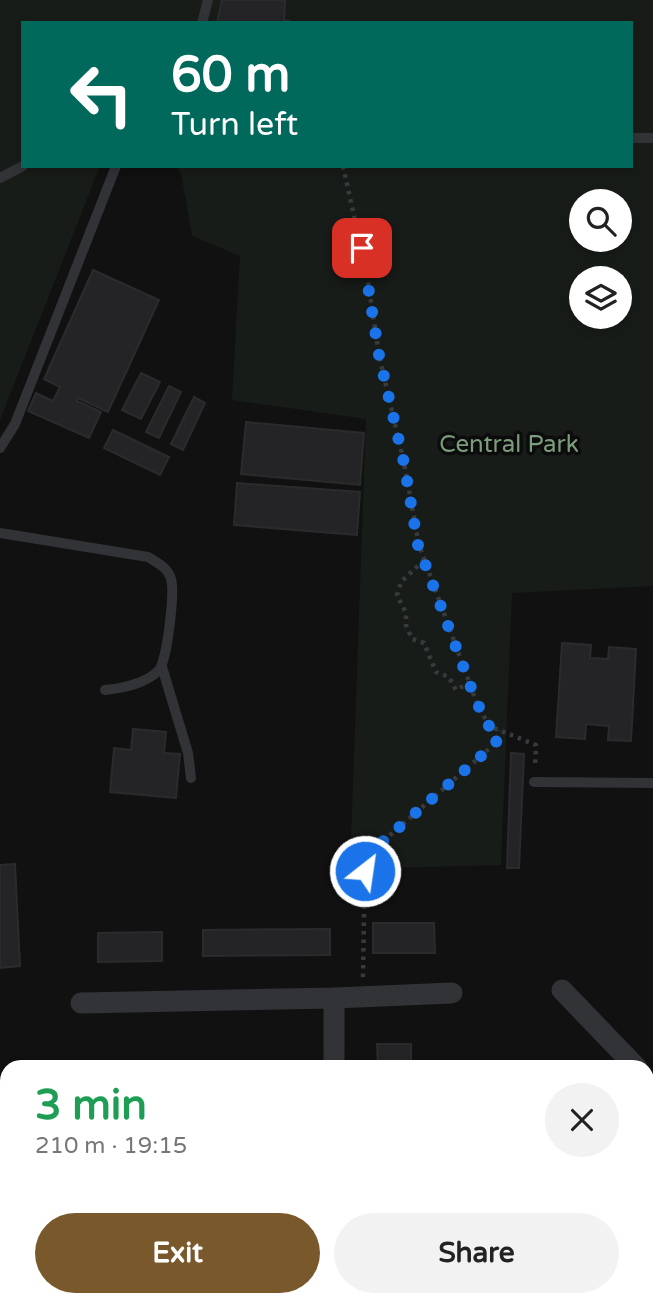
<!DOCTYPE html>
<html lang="en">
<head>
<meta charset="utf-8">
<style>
  body { margin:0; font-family:"Varela Round",sans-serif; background:#f2f2f2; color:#222; height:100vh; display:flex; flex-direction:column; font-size:26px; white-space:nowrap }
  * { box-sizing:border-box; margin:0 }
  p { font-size:23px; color:#767676 }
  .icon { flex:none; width:38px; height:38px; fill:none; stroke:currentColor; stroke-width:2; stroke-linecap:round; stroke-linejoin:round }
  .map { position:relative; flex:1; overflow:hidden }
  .side { position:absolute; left:0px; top:1060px; width:654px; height:247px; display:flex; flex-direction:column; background:#fff; border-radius:21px 21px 0 0; box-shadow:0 4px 10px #0003 }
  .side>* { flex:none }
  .banner { position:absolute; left:21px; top:21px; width:612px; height:147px; border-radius:0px; box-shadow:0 4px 10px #0003; background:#00695c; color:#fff; overflow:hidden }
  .tools { position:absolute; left:569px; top:189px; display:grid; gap:14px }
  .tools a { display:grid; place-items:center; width:63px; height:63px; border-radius:50%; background:#fff; box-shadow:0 4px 10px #0003; font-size:35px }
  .pin { position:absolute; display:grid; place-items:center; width:60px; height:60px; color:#fff; margin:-30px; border-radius:14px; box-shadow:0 4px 10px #0006 }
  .me { position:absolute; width:77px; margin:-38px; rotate:30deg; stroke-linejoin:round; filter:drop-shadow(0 0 5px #0008) }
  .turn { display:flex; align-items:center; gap:24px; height:147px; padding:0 35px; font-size:32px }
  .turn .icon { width:91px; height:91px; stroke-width:2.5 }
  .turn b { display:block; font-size:49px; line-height:60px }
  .round { display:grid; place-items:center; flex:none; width:74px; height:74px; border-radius:37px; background:#f2f2f2 }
  .head { display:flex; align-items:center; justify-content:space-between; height:119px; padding:0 35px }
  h1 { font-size:42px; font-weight:800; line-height:52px; color:#1e9e55 }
  .primary-button { display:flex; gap:14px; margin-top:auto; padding:14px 35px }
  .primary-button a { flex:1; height:80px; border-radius:42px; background:#79582c; color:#fff; font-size:28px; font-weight:800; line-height:80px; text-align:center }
  .primary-button a+a { background:#f2f2f2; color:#222 }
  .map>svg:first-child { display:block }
</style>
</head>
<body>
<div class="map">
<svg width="653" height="1307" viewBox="0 0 653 1307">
  <rect width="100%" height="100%" fill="#111112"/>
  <path fill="#181c18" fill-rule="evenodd" d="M 0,0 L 653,0 L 653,586 L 512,593 L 501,865 L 350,869 L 366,419 L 232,400 L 240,256 L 192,236 L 181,174 L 177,166 L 632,166 L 632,23 L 23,23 L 23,166 L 100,166 L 0,420 ZM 581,201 L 620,201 L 620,240 L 581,240 ZM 581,278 L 620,278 L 620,317 L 581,317 Z"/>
  <g fill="#242426" stroke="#2b2b2e" stroke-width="2">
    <path d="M 222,0 L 285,0 L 284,20 L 290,21 L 290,23 L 217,23 Z"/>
    <path d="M 93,270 L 159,300 L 108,412 L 78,398 L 77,401 L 101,412 L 89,438 L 28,411 L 36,393 L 53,401 L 60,387 L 44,379 Z"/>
    <path d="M 141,373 L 160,382 L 141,419 L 122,410 Z"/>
    <path d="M 169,386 L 181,392 L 159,438 L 146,432 Z"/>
    <path d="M 194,397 L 205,403 L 183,450 L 171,444 Z"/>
    <path d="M 246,422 L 364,433 L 360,485 L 241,474 Z"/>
    <path d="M 113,430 L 169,457 L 160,475 L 104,448 Z"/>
    <path d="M 237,483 L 360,492 L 357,535 L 234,525 Z"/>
    <path d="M 562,643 L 591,645 L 590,658 L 608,659 L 609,647 L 636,649 L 631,741 L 608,740 L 609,726 L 586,724 L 585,739 L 556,737 Z"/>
    <path d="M 133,729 L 166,732 L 164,753 L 180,754 L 176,798 L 110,792 L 114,748 L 131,750 Z"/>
    <path d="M 511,753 L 524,754 L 519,868 L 507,868 Z"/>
    <path d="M 15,864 L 20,966 L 0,968 L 0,865 Z"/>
    <path d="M 373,923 L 434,923 L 435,953 L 373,953 Z"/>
    <path d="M 330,929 L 330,955 L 203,956 L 203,930 Z"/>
    <path d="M 162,932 L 162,961 L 98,962 L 98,933 Z"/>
    <path d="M 377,1044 L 411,1044 L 411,1068 L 378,1068 Z"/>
    <rect x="0" y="1267" width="7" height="31"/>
  </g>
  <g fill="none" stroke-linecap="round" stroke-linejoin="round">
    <g stroke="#383a3e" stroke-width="4.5" stroke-dasharray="3.5 5" stroke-linecap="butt">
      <path d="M 343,166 L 367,275 L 379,355 L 404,463 L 419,545 L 476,701 L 489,726 L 536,745 L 535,767"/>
      <path d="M 424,560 L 401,582 L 397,595 L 406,613 L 406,625 L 412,639 L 424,643 L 436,672 L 449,677 L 456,690 L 469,683"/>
      <path d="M 363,977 L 365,857 L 496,743 L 498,730"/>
    </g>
    <g stroke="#323337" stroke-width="10">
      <path d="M 202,23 L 208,0"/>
      <path d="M 632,138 L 653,138"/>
      <path d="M 0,178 L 23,166"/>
      <path d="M 0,448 L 15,424 L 116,166"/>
      <path d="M 0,533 L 148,557 C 158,563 168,568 171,579 C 175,592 167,661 159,670 C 146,684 123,688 105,690"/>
      <path d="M 162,667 L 188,753 L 191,778"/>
      <path d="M 534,782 L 653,783"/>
    </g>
    <g stroke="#323337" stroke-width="21">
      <path d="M 562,990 L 637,1068"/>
      <path d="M 334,998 L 334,1068"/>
      <path d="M 81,1003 L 334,998 L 452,993"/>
      <path d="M 648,1100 L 653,1093"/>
      <path d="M 0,1225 L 7,1224"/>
      <path d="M 589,1307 L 590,1300"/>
    </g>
  </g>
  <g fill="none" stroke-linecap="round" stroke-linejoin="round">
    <path stroke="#1a73e8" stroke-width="12" stroke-dasharray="0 21.6" d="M 362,248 L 379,355 L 404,463 L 418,545 L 476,701 L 489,726 L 498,730 L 496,743 L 365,857 L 365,871"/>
  </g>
  <g text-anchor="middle" stroke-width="7" stroke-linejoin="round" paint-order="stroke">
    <g font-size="24" fill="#7c9c7b" stroke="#0c0c0d">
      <text x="509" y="452">Central Park</text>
    </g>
  </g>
</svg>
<div class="tools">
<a><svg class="icon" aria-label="search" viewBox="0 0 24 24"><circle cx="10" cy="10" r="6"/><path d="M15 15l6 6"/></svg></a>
<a><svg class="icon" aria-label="layers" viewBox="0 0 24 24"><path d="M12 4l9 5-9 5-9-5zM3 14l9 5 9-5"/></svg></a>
</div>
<div class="pin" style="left:362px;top:248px;background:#d93025"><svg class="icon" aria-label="arrive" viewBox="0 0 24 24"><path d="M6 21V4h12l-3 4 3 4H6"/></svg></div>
<svg class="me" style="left:365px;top:871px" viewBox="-20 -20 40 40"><circle r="17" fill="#1a73e8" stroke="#fff" stroke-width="3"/><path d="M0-11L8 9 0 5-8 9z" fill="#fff"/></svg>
<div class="banner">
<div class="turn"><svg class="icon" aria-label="left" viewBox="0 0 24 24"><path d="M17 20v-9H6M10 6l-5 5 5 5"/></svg><div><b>60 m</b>Turn left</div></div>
</div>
<section class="side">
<div class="head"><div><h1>3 min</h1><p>210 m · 19:15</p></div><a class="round"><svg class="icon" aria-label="close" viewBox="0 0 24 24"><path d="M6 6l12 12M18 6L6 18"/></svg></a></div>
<div class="primary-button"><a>Exit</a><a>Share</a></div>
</section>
</div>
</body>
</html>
